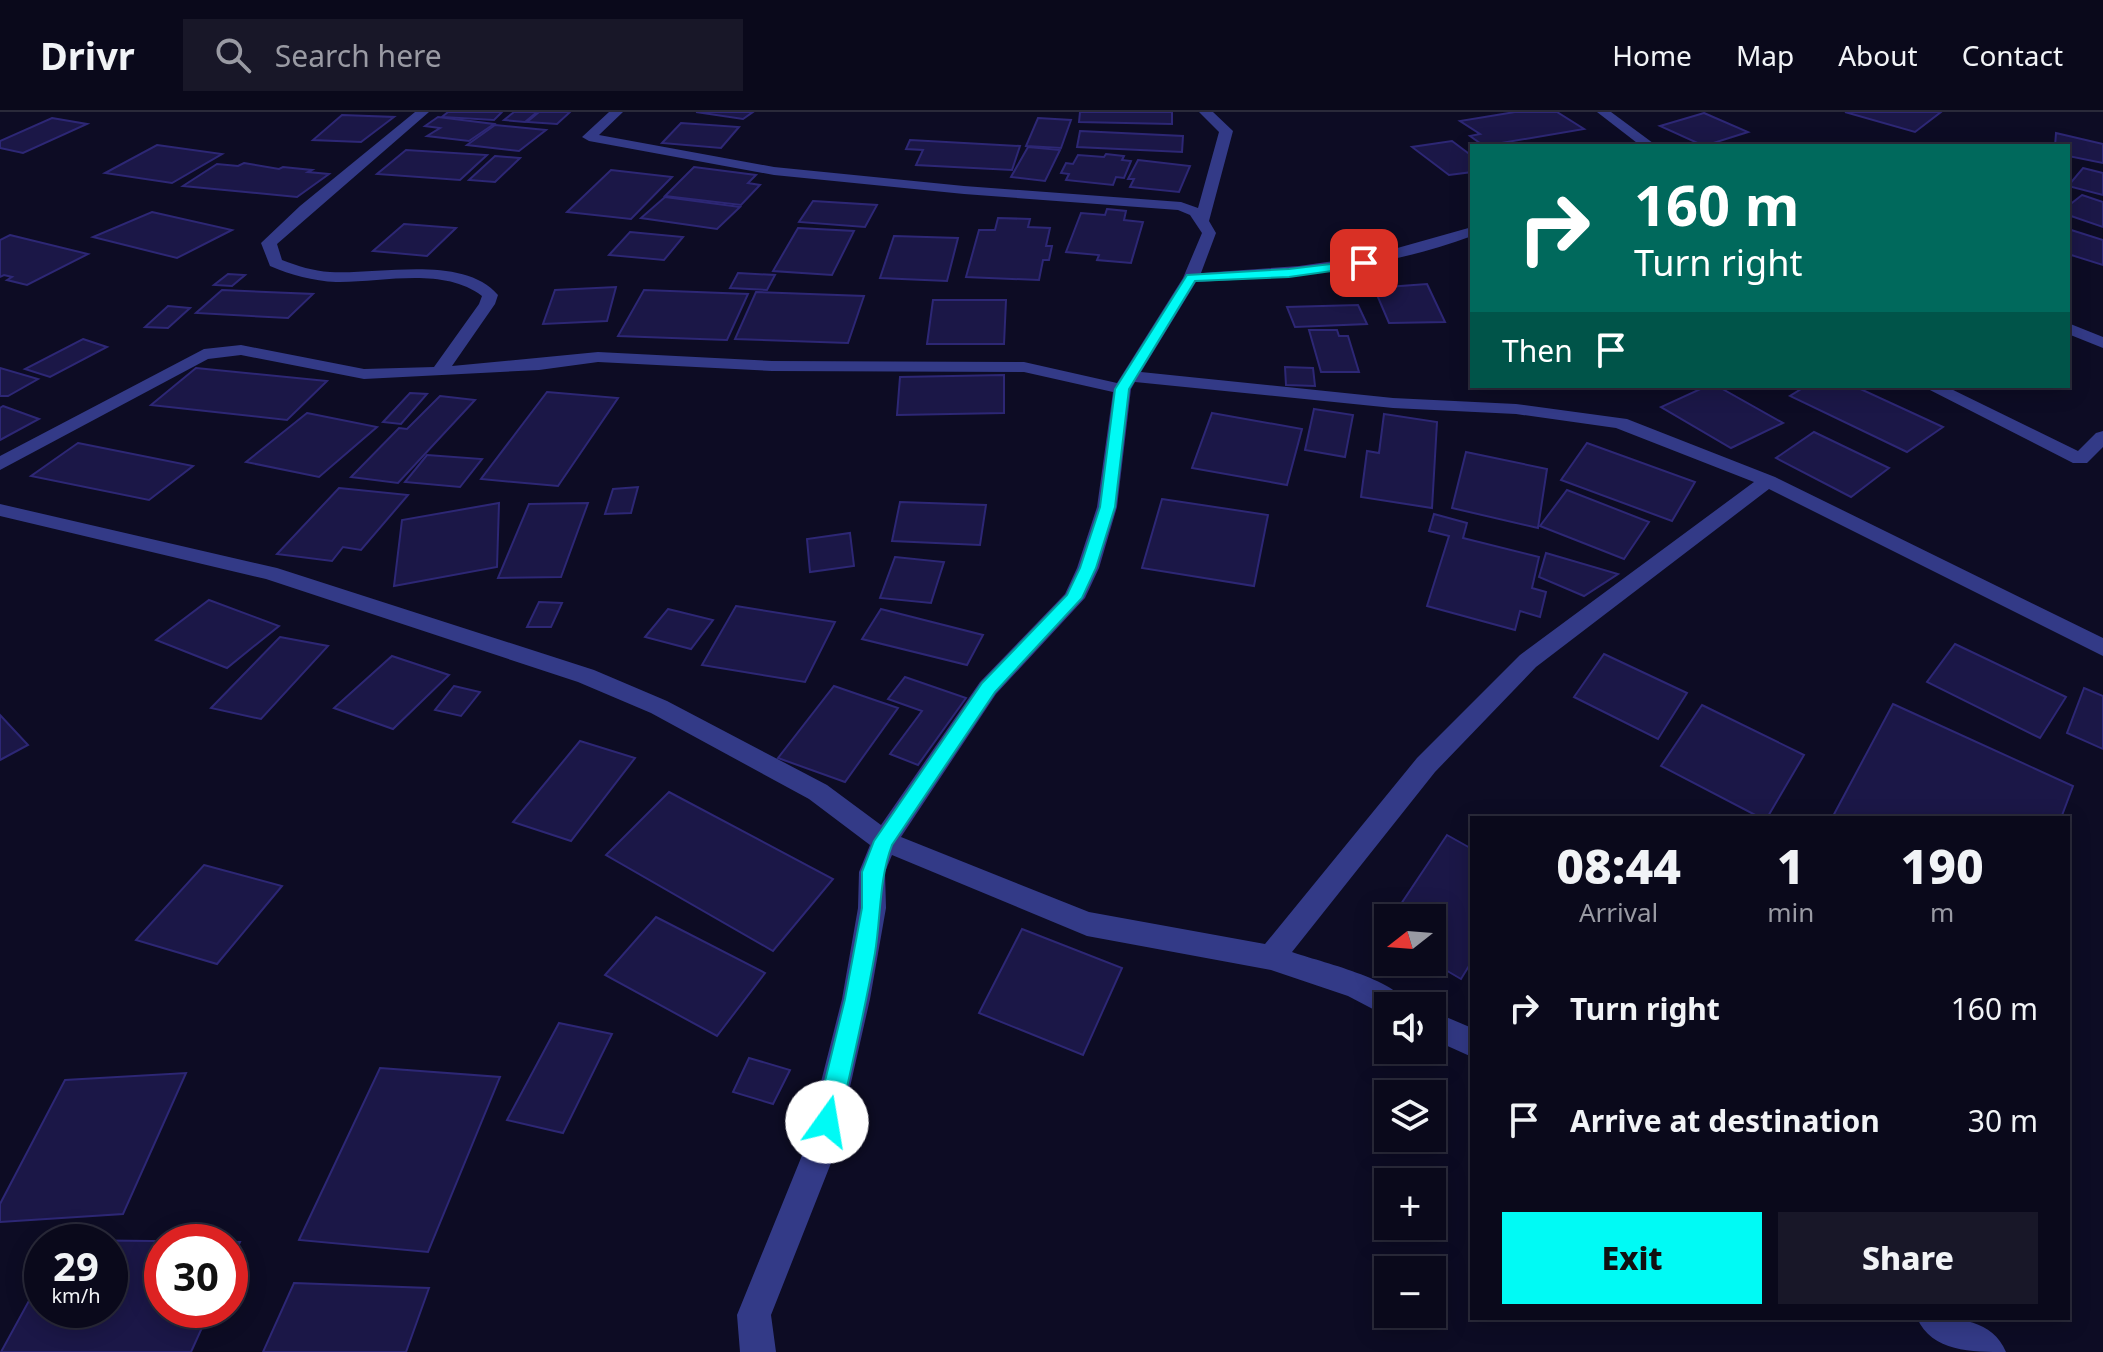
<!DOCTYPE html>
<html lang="en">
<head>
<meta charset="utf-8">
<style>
  body { margin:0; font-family:"Noto Sans",sans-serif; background:#181728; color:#f1f3f6; height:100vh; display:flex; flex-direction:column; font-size:30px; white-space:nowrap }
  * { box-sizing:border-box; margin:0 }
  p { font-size:26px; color:#999aa3 }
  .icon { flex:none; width:44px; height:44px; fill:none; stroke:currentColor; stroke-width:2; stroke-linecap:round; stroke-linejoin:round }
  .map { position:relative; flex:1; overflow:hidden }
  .panel { position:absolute; left:1470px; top:704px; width:600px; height:504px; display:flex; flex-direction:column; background:#0a091b; border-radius:0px; box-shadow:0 4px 20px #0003,0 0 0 2px #2a2a3a }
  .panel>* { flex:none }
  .banner { position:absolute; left:1470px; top:32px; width:600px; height:244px; border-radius:0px; box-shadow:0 4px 20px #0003,0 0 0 2px #2a2a3a; background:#00695c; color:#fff; overflow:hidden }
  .needle { width:52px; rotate:253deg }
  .fabs { position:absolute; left:1374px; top:792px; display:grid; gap:16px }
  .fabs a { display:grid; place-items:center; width:72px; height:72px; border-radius:0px; background:#0a091b; box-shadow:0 4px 20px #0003,0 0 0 2px #2a2a3a; font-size:40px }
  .speed { position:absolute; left:24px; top:1112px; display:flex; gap:16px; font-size:40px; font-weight:700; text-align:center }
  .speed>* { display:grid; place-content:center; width:104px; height:104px; border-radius:50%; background:#0a091b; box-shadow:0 4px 20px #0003,0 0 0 2px #2a2a3a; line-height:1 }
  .speed small { font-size:20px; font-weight:400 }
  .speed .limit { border:12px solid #d22; background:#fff; color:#111 }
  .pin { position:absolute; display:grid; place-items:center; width:68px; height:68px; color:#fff; margin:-34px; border-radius:16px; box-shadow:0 4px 12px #0006 }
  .me { position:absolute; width:88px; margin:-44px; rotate:13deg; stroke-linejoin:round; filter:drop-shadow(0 0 6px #0008) }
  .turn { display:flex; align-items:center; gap:28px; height:168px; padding:0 32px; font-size:36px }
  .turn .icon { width:104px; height:104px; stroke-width:2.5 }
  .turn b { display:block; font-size:56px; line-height:68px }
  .then { display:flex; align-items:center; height:76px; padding:0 32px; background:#0003; gap:16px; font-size:30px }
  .eta { display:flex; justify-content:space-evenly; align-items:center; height:136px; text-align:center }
  .eta b { font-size:48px; font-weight:800; line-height:56px }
  .button { display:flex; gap:16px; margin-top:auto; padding:16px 32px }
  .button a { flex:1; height:92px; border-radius:0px; background:#00faf5; color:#111; font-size:32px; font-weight:800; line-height:92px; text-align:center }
  .button a+a { background:#181728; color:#f1f3f6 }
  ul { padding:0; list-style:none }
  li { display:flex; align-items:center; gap:24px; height:112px; padding:0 32px }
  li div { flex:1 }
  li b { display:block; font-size:30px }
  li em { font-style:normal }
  header { display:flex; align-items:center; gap:48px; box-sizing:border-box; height:112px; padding:0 40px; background:#0a091b; border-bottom:2px solid #2a2a3a }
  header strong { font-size:38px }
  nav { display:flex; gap:44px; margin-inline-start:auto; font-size:28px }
  .search { width:560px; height:72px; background:#181728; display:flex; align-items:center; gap:20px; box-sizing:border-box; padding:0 28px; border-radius:0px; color:#999aa3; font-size:30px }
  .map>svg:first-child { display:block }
</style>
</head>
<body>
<header>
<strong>Drivr</strong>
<div class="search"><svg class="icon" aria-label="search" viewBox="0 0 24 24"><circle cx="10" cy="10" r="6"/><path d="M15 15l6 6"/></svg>Search here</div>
<nav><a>Home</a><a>Map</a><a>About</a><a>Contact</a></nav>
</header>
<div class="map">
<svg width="2103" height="1240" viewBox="0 0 2103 1240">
  <rect width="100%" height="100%" fill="#0d0c24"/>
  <g fill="#1b1747" stroke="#2d2775" stroke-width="2">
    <path d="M 448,0 L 502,0 L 494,8 L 442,5 Z"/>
    <path d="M 514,0 L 537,0 L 525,10 L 504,8 Z"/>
    <path d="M 539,0 L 570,0 L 557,12 L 527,10 Z"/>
    <path d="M 696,0 L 753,0 L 743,7 Z"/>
    <path d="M 1080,0 L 1172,0 L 1172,12 L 1079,10 Z"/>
    <path d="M 1515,0 L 1557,0 L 1584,17 L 1484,34 L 1470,24 L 1480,22 L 1460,9 Z"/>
    <path d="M 1845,0 L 1941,0 L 1915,20 Z"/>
    <path d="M 1704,1 L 1748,20 L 1704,34 L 1660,14 Z"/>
    <path d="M 342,3 L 394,5 L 361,30 L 313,28 Z"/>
    <path d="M 438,5 L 494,12 L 469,29 L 427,24 L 440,16 L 425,14 Z"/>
    <path d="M 52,6 L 87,12 L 23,41 L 0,36 L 0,29 Z"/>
    <path d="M 1038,6 L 1071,8 L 1061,36 L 1026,34 Z"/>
    <path d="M 681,11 L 739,15 L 721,36 L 662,31 Z"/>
    <path d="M 495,13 L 546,18 L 519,39 L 467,33 Z"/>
    <path d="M 1080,19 L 1183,24 L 1182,40 L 1077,35 Z"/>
    <path d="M 2056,21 L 2103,32 L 2103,51 L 2068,44 L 2068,34 L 2055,34 Z"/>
    <path d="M 910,28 L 1020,34 L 1012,58 L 916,53 L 923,38 L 906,37 Z"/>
    <path d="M 1452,29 L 1472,44 L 1472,60 L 1449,63 L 1412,35 Z"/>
    <path d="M 157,33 L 222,42 L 172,71 L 105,61 Z"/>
    <path d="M 1028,35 L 1060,38 L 1045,69 L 1011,65 Z"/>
    <path d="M 406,38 L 487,43 L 460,68 L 377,62 Z"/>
    <path d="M 1106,42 L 1124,44 L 1122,48 L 1131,49 L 1124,66 L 1116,65 L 1113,73 L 1066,68 L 1069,62 L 1061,61 L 1066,51 L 1073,52 L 1078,43 L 1104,45 Z"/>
    <path d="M 495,44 L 520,46 L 495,70 L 469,68 Z"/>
    <path d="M 1138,48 L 1190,54 L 1179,80 L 1130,75 L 1134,67 L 1128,67 Z"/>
    <path d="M 244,51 L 279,57 L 283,55 L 312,58 L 308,60 L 329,62 L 297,85 L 183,74 L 217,52 L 238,54 Z"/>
    <path d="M 694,55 L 756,63 L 748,71 L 760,73 L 741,93 L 665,84 Z"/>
    <path d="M 2083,56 L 2103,61 L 2103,83 L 2068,74 Z"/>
    <path d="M 611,58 L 672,65 L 631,107 L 567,100 Z"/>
    <path d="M 2082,83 L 2103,90 L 2103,115 L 2068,103 L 2068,94 Z"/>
    <path d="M 665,85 L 740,95 L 717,117 L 641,106 Z"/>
    <path d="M 813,89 L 877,93 L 865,115 L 799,110 Z"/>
    <path d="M 1107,97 L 1126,99 L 1124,108 L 1143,110 L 1131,151 L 1097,148 L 1099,143 L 1066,140 L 1081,101 L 1105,103 Z"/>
    <path d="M 152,100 L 232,118 L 177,146 L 93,125 Z"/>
    <path d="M 998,106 L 1030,107 L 1028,115 L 1050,116 L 1046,134 L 1052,134 L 1049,148 L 1043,148 L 1039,168 L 966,165 L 979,118 L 995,118 Z"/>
    <path d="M 404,112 L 456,116 L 427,144 L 373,139 Z"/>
    <path d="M 798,116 L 854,119 L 832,163 L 773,159 Z"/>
    <path d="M 2068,117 L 2103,128 L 2103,153 L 2068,142 Z"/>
    <path d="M 630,120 L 683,125 L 664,148 L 609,143 Z"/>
    <path d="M 10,123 L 88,142 L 27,173 L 7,168 L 12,165 L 4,163 L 0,165 L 0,128 Z"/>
    <path d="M 894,124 L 958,126 L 947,169 L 880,166 Z"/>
    <path d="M 738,161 L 775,163 L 767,178 L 730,176 Z"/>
    <path d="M 228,162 L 245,163 L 232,174 L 214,173 Z"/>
    <path d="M 1427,172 L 1445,210 L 1389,211 L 1374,176 Z"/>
    <path d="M 616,175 L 607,209 L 543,212 L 555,178 Z"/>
    <path d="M 222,178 L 313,182 L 288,206 L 196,201 Z"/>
    <path d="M 644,178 L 748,182 L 727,228 L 618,224 Z"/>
    <path d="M 756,180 L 864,184 L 848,231 L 735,227 Z"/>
    <path d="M 933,188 L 1006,188 L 1004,232 L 927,232 Z"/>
    <path d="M 1358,193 L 1367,212 L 1295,215 L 1287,195 Z"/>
    <path d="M 168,194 L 190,196 L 168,216 L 145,215 Z"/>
    <path d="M 1309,218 L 1337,218 L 1339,224 L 1348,224 L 1359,260 L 1321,260 Z"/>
    <path d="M 83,227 L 107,235 L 50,265 L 25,257 Z"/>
    <path d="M 1285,255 L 1313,256 L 1315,274 L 1286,273 Z"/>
    <path d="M 0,256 L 38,267 L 8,284 L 0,284 Z"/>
    <path d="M 196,256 L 327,269 L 287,308 L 151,293 Z"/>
    <path d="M 1004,263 L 1004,301 L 897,303 L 900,265 Z"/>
    <path d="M 1707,274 L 1717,274 L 1783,311 L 1731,336 L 1661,295 Z"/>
    <path d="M 1806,274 L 1854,274 L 1943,315 L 1907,340 L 1790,284 Z"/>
    <path d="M 547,280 L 618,286 L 558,374 L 481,367 Z"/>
    <path d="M 410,281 L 427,282 L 401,312 L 383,310 Z"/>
    <path d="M 440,284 L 475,288 L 398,371 L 351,365 L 399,316 L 407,317 Z"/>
    <path d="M 3,294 L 39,307 L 0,328 L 0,296 Z"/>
    <path d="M 1314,297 L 1353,303 L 1345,345 L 1305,338 Z"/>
    <path d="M 307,301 L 377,315 L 319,365 L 246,350 Z"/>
    <path d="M 1212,301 L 1302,317 L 1287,373 L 1192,356 Z"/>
    <path d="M 1384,302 L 1437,310 L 1432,396 L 1361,385 L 1367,339 L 1379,341 Z"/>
    <path d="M 1814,320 L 1889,356 L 1851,385 L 1776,346 Z"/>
    <path d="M 78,331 L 193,354 L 149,388 L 31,364 Z"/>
    <path d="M 1587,331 L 1695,370 L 1672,409 L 1561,368 Z"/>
    <path d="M 1466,340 L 1547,357 L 1538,416 L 1452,396 Z"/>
    <path d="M 427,343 L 482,347 L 460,375 L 405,370 Z"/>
    <path d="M 638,375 L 631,401 L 605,402 L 613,377 Z"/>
    <path d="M 339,376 L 408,383 L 361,438 L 343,435 L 332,449 L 277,442 Z"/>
    <path d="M 1567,378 L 1649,410 L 1624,447 L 1540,414 Z"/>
    <path d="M 1162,387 L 1268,403 L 1254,474 L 1142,456 Z"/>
    <path d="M 900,390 L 986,393 L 980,433 L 892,429 Z"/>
    <path d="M 499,391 L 497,455 L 394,474 L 402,408 Z"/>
    <path d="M 588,391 L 561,465 L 498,466 L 529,392 Z"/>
    <path d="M 1434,402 L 1467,411 L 1463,426 L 1539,445 L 1532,476 L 1546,480 L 1540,505 L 1520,499 L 1515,518 L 1427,494 L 1449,424 L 1429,419 Z"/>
    <path d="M 850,421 L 854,454 L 810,460 L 807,427 Z"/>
    <path d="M 1546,441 L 1618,462 L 1584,484 L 1539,465 Z"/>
    <path d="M 895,445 L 944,450 L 931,491 L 880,486 Z"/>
    <path d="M 209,488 L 279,514 L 227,556 L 156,528 Z"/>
    <path d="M 539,490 L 562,491 L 551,515 L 527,515 Z"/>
    <path d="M 736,494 L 835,510 L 805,570 L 702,553 Z"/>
    <path d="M 668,497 L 713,508 L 691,537 L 645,525 Z"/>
    <path d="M 881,497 L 983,523 L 967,553 L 862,527 Z"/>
    <path d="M 280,525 L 328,534 L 261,607 L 211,596 Z"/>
    <path d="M 1955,532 L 2066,585 L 2040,626 L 1927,570 Z"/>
    <path d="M 1604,542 L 1687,581 L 1658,627 L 1574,585 Z"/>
    <path d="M 392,544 L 449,563 L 393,617 L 334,596 Z"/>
    <path d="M 905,565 L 966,586 L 918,653 L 890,642 L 922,599 L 888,587 Z"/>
    <path d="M 454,574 L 480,580 L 461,604 L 435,598 Z"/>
    <path d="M 834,574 L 898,596 L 845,670 L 778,646 Z"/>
    <path d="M 2084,576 L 2103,584 L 2103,637 L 2067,621 Z"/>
    <path d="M 1893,592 L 2073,674 L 2061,706 L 1832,706 Z"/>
    <path d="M 1702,593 L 1804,643 L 1767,706 L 1761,706 L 1661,654 Z"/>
    <path d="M 0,603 L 28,633 L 0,648 Z"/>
    <path d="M 580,629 L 635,646 L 571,729 L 513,710 Z"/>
    <path d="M 669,680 L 833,767 L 773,839 L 606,743 Z"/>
    <path d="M 1447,723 L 1472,737 L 1472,849 L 1461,867 L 1432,850 L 1432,830 L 1436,824 L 1432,822 L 1432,806 L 1403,806 L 1395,801 Z"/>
    <path d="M 204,753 L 282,774 L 217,852 L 136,828 Z"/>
    <path d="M 656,805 L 765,861 L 717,924 L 605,863 Z"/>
    <path d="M 1022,817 L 1122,856 L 1083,943 L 979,901 Z"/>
    <path d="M 559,911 L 612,922 L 563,1021 L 507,1008 Z"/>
    <path d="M 749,946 L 790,958 L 773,992 L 733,980 Z"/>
    <path d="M 380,956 L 500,965 L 428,1140 L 299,1128 Z"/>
    <path d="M 186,961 L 123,1102 L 0,1110 L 0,1092 L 65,968 Z"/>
    <path d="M 63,1128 L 240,1130 L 230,1152 L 230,1130 L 162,1130 L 162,1198 L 210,1198 L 191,1240 L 1,1240 L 42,1165 L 42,1198 L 110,1198 L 110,1130 L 61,1130 Z"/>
    <path d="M 294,1171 L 429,1176 L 406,1240 L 263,1240 Z"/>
  </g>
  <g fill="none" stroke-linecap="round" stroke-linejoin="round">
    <g fill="#333a87" fill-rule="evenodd">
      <path d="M 415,0 L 429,0 L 277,132 L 282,148 C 298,154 313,159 330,160 C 378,163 463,142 498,183 L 495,192 L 452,254 L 598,240 L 772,249 L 1024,250 L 1117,271 L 1183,166 L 1202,121 L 1190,103 L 1178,98 L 964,82 L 774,63 L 589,29 L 582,25 L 609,0 L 623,0 L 599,23 L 774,55 L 964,74 L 1181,90 L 1198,96 L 1219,20 L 1199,0 L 1213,0 L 1233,19 L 1209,109 L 1216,121 L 1201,161 L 1299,154 L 1369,144 L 1472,115 L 1472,124 C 1383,157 1291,165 1196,170 L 1141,260 L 1393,286 L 1516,292 L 1627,307 L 1775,365 L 2103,526 L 2103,544 L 1769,377 L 1536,555 L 1435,660 L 1292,840 C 1320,850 1397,867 1409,894 L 1388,894 L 1388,905 L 1348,884 L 1271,858 L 1087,824 L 892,743 L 885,760 L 886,796 L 870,887 L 835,1041 L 771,1203 L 776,1240 L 740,1240 L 737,1203 L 803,1041 L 842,887 L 858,796 L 859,760 L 870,733 L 809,687 L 651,601 L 578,570 L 266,467 L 0,404 L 0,392 L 277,456 L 594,558 L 667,589 L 827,673 L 881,713 L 980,570 L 1065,482 L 1077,456 L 1097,395 L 1113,280 L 1024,260 L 772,259 L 598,250 L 539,258 L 364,267 L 241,243 L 208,247 L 0,358 L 0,344 L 204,237 L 241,233 L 364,257 L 434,255 L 479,192 L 482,184 C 442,154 382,171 336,170 C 313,169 291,163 270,154 L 261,131 L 300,94 ZM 1135,270 L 1393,296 L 1516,302 L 1616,316 L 1754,370 L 1520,543 L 1417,646 L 1265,832 L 1089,800 L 901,725 L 996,582 L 1085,486 L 1099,456 L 1117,395 L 1131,277 Z"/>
      <path d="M 1597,0 L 1611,0 L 1657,34 L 1641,34 Z"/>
      <path d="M 2068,211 L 2103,225 L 2103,236 L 2068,222 Z"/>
      <path d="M 1922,274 L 1945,274 L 2078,339 L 2096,321 L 2103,319 L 2103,335 L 2087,351 L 2073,351 Z"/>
      <path d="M 1432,899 L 1472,916 L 1472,945 L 1432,927 Z"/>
      <path d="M 1917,1206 C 1950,1206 1991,1204 2006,1240 C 1972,1240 1932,1240 1917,1206 Z"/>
    </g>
  </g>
  <path fill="#00faf5" stroke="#00a29f" stroke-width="2" d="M 1364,148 L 1368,149 L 1368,154 L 1289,165 L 1195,169 L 1129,277 L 1115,395 L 1096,456 L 1082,486 L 995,580 L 892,733 C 879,767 881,804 875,841 C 865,898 852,954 839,1010 L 835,1018 L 827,1022 L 818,1018 L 815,1010 L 845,887 L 862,796 L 862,760 L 874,729 L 982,571 L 1067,483 L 1080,456 L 1100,395 L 1115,277 L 1187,163 L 1289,157 Z"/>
</svg>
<div class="fabs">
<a><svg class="needle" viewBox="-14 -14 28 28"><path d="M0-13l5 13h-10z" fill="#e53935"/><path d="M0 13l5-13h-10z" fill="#999aa3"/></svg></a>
<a><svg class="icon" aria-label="sound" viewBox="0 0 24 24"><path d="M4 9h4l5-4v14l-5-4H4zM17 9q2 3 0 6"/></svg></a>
<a><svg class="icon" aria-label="layers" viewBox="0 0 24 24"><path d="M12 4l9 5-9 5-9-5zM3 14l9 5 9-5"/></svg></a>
<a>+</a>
<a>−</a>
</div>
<div class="speed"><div>29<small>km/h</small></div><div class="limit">30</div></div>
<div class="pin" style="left:1364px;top:151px;background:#d93025"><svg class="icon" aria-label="arrive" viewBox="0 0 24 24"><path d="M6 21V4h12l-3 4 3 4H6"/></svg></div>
<svg class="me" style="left:827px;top:1010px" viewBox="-20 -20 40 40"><circle r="19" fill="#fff"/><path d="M0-13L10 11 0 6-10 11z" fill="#00faf5"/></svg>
<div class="banner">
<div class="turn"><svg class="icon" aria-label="right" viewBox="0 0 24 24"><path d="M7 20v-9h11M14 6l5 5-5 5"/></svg><div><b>160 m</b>Turn right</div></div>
<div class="then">Then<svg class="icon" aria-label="arrive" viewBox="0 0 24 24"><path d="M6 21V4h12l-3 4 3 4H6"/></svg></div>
</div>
<section class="panel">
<div class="eta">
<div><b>08:44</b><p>Arrival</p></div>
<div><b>1</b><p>min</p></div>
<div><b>190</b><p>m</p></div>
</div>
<ul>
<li><svg class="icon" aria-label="right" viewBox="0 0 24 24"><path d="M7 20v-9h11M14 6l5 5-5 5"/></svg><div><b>Turn right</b></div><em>160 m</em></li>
<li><svg class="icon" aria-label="arrive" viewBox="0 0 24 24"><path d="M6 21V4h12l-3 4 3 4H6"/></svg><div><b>Arrive at destination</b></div><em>30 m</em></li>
</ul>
<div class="button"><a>Exit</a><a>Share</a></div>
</section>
</div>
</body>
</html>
